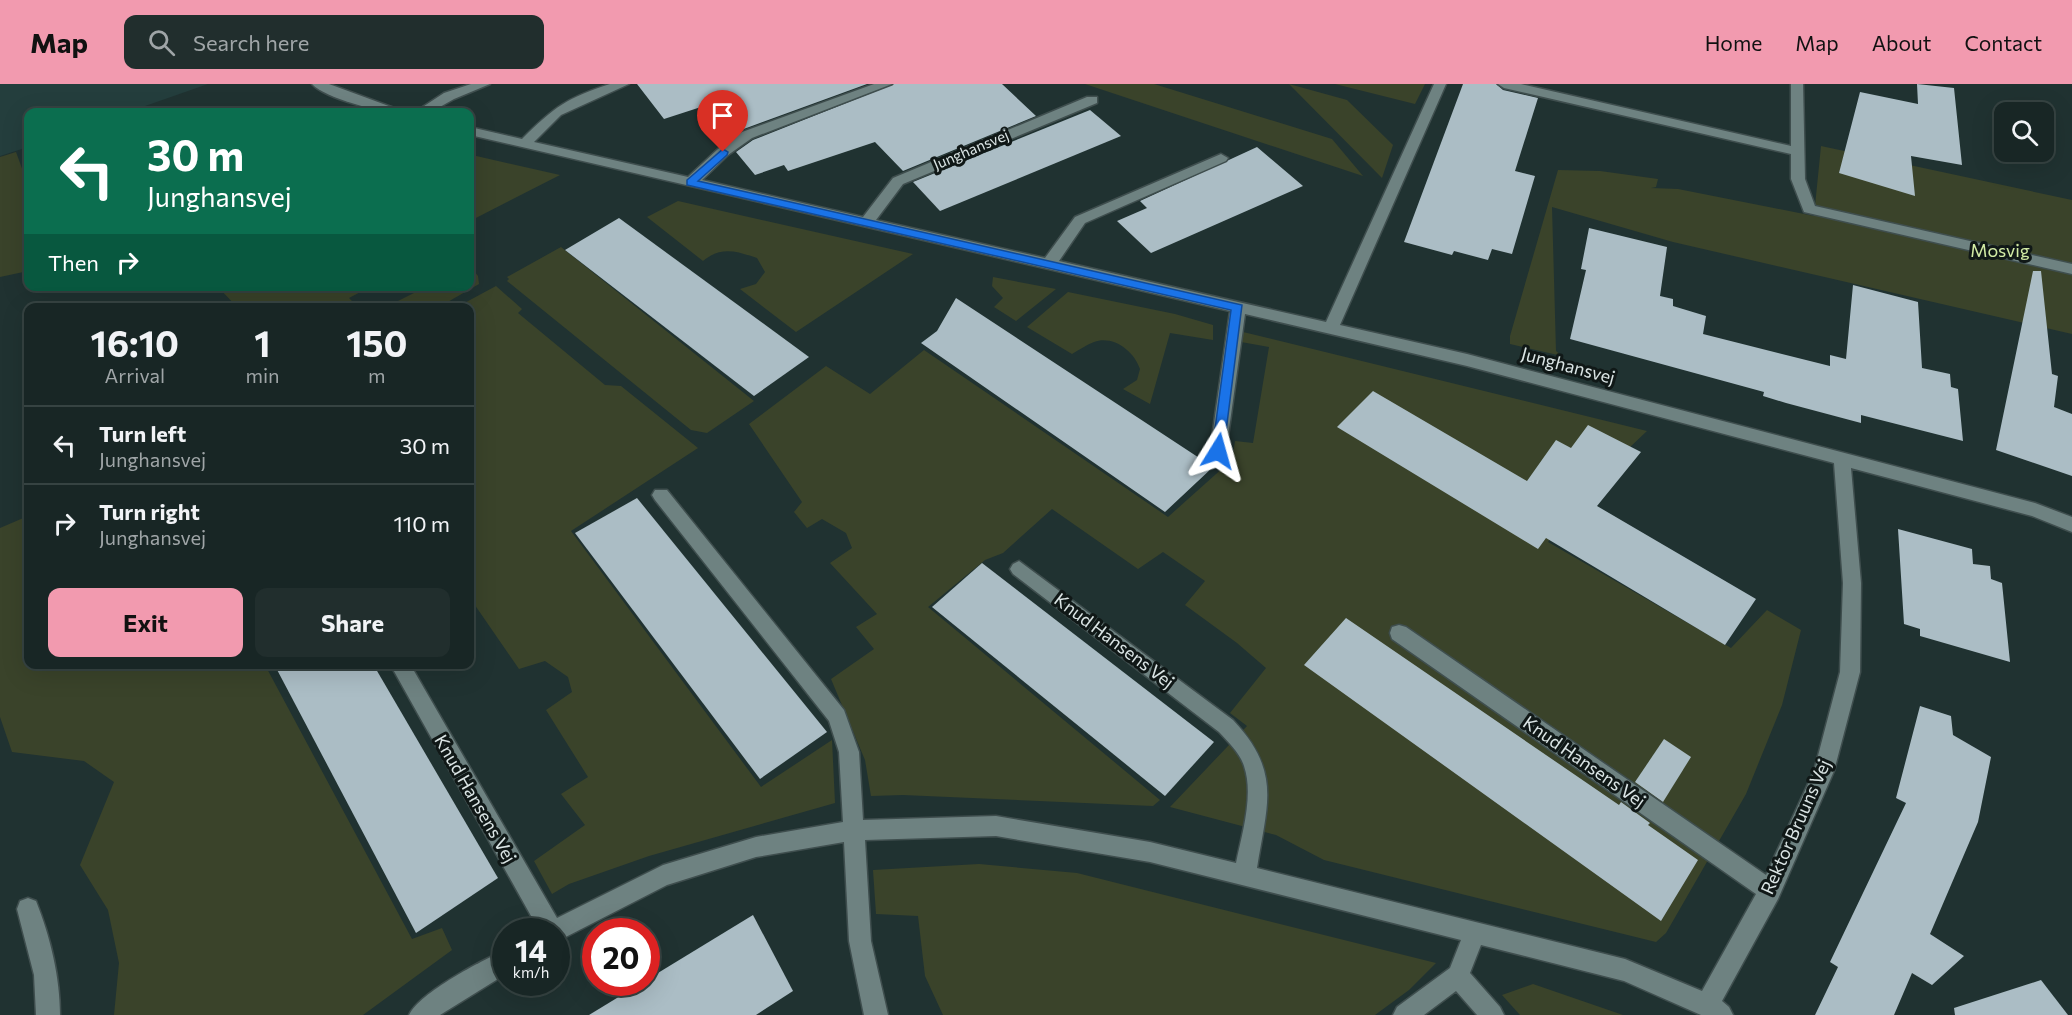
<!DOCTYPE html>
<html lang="en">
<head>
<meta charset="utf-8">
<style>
  body { margin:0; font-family:Commissioner,sans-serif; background:#212e2d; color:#f1f3f6; height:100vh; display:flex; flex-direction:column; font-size:22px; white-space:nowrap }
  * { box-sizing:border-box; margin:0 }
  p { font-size:20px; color:#9fa5a7 }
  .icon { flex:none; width:33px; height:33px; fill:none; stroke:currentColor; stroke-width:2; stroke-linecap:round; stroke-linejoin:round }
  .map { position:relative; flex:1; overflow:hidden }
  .side { position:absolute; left:24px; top:219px; width:450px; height:366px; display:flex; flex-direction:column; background:#182625; border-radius:12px; box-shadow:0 6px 24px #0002,0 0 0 2px #364342 }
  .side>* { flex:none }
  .banner { position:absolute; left:24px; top:24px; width:450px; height:183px; border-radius:12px; box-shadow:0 6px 24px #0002,0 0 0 2px #364342; background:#0b6e4f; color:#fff; overflow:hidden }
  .fabs { position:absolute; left:1994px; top:18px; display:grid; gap:12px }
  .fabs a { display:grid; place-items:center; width:60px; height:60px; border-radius:12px; background:#182625; box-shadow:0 6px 24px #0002,0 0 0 2px #364342; font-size:30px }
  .speed { position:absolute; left:492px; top:834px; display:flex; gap:12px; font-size:30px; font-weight:700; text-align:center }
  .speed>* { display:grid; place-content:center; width:78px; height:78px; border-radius:50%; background:#182625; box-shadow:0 6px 24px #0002,0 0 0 2px #364342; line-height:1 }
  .speed small { font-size:15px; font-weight:400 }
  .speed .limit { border:9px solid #d22; background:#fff; color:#111 }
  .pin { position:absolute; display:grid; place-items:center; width:51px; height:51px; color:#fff; margin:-62px -26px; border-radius:50% 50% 50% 0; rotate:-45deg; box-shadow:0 0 6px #0007 }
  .pin .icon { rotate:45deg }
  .me { position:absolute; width:66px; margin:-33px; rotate:8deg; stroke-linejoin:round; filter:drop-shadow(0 0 4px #0008) }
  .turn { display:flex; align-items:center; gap:21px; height:126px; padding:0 24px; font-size:27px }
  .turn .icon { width:78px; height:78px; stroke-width:2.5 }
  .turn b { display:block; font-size:42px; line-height:51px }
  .then { display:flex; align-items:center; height:57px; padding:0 24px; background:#0003; gap:12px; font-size:22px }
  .eta { display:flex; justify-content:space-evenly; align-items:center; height:102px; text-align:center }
  .eta b { font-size:36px; font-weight:700; line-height:42px }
  .button { display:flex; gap:12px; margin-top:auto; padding:12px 24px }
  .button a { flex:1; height:69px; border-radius:12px; background:#f29aaf; color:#111; font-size:24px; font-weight:700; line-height:69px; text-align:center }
  .button a+a { background:#212e2d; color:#f1f3f6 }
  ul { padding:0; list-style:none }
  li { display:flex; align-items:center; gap:18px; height:78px; padding:0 24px; border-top:2px solid #364342 }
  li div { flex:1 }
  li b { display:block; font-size:22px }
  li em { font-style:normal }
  header { display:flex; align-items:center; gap:36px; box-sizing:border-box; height:84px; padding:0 30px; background:#f29aaf; color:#111 }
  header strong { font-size:28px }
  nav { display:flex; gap:33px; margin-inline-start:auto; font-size:21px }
  .search { width:420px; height:54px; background:#212e2d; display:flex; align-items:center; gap:15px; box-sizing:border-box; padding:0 21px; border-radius:12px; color:#9fa5a7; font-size:22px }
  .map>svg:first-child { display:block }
</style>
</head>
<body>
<header>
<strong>Map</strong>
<div class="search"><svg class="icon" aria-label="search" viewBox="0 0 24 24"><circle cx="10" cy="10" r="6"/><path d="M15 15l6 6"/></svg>Search here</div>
<nav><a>Home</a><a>Map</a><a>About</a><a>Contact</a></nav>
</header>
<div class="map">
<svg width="2072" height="931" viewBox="0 0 2072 931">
  <rect width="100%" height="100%" fill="#203231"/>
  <path fill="#243e3d" d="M 0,0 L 208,0 L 128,28 L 28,28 L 28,63 L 0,72 Z"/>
  <g fill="#3a432a">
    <path d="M 1085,0 L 1154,0 L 1332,55 L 1363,92 Z"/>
    <path d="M 1289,0 L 1347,16 L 1393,61 L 1382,94 Z"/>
    <path d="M 1335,0 L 1425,0 L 1415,20 Z"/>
    <path d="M 1821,62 L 2072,116 L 2072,250 L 1673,158 L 1552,123 L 1556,267 L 1562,272 L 1510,260 L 1510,252 L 1558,86 L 1600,87 L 1658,95 L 1656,103 L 1651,104 L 1678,105 L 1814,132 Z"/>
    <path d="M 16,68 L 24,90 L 28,187 L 0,193 L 0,73 Z"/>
    <path d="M 470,70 L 472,71 L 560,91 L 470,137 Z"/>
    <path d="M 678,117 L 913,170 L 796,248 L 740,205 L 756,200 L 765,188 L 757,174 C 736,167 721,162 703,177 L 647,133 Z"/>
    <path d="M 561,163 L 754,317 L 707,349 L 691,346 L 507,197 L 509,195 L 507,193 Z"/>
    <path d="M 470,182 L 478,192 L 479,200 L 439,223 L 386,223 L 426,203 L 470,202 Z"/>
    <path d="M 993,193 L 1056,205 L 1016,237 L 994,223 L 1003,214 L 992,202 Z"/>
    <path d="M 496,202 L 522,225 L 518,229 L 605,301 L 621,302 L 698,364 L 571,447 L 761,703 L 832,656 L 835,719 L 649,772 L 569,800 L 552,810 L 534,777 L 585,741 L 561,710 L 588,693 L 546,626 L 572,608 L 568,593 L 545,577 L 519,585 L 470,514 L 470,224 L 457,223 Z"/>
    <path d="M 218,203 L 370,203 L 349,214 L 359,224 L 237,223 Z"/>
    <path d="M 1068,208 L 1175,230 L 1213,241 L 1213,256 L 1170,249 L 1150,320 L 1123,305 L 1137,296 L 1140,285 C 1134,267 1113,251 1094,258 C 1086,261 1079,266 1072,270 L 1027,243 Z"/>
    <path d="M 1243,248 L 1647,347 L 1591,400 L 1548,458 L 1731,564 L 1767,526 L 1801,546 L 1782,621 L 1746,710 L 1666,849 L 1656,858 L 1324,776 L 1276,751 L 1170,723 L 1247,642 L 1230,629 L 1266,584 L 1237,559 L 1185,521 L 1205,497 L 1163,468 L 1138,485 L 1052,425 L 1003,469 L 985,476 L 928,523 L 1160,716 L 1153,722 L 903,711 L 871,712 L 865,676 L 831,595 L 874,565 L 856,543 L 877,530 L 830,479 L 852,464 L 846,449 L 822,435 L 807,444 L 794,428 L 802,418 L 749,340 L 826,282 L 870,310 L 924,266 L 1168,433 L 1225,382 L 1235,381 L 1233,370 L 1235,357 L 1253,359 L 1269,263 L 1241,258 Z"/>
    <path d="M 28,432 L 28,580 L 265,581 L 412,855 L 442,844 L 452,866 L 363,931 L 114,931 L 119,879 L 108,826 L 80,781 L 114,698 L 84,677 L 12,668 L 0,633 L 0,444 Z"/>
    <path d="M 979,780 L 1077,789 L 1436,879 L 1409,906 L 1375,931 L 943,931 L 925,892 L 918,832 L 876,830 L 873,786 Z"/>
    <path d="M 1533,900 L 1623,931 L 1520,931 L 1502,911 Z"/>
  </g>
  <g fill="#abbdc5">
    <path d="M 637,0 L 867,0 L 741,46 L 727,56 L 701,23 L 664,35 Z"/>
    <path d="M 894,0 L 1002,0 L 1036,32 L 903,87 L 875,58 L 788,87 L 784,81 L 755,91 L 736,68 L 753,56 Z"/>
    <path d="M 1463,0 L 1496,0 L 1503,6 L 1538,14 L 1515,87 L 1535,92 L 1512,170 L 1492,165 L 1488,176 L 1454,167 L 1452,171 L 1404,158 Z"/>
    <path d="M 1917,0 L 1954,4 L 1962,81 L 1911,72 L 1915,112 L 1839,89 L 1860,8 L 1918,20 Z"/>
    <path d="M 1090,26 L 1121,52 L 940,127 L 913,98 Z"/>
    <path d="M 1257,63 L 1303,102 L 1151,169 L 1117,137 L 1147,124 L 1140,117 Z"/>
    <path d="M 619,134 L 809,273 L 754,312 L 565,166 Z"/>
    <path d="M 1589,144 L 1667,163 L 1660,212 L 1673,215 L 1673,222 L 1706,232 L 1703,250 L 1830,282 L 1830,271 L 1846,275 L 1853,201 L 1918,218 L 1922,284 L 1950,290 L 1951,303 L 1958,305 L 1963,357 L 1861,331 L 1861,339 L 1786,319 L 1763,312 L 1764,308 L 1570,255 L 1586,186 L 1581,185 Z"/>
    <path d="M 2033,187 L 2041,187 L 2052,290 L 2058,292 L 2054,323 L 2072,330 L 2072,392 L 1996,366 Z"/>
    <path d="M 956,214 L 1213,383 L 1165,428 L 921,259 L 937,247 Z"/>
    <path d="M 1373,307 L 1527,397 L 1556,356 L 1571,364 L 1588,341 L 1641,368 L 1597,422 L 1756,515 L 1725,561 L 1546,454 L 1538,465 L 1337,343 Z"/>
    <path d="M 637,414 L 827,648 L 760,695 L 575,449 Z"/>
    <path d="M 1898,445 L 1972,465 L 1973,480 L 1990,482 L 1991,495 L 2002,499 L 2010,578 L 1920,552 L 1920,545 L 1904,540 Z"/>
    <path d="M 982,479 L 1214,658 L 1165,712 L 932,523 Z"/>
    <path d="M 1346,534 L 1619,721 L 1621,718 L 1650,739 L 1648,741 L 1698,776 L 1661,837 L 1304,581 Z"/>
    <path d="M 274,580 L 373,580 L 498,794 L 416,849 Z"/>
    <path d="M 1920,622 L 1951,632 L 1953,651 L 1991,673 L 1978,738 L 1930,850 L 1964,872 L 1932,901 L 1912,889 L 1894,931 L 1815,931 L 1838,883 L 1830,878 L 1906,719 L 1896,714 Z"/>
    <path d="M 1664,655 L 1691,673 L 1663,718 L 1635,698 Z"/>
    <path d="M 753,831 L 793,907 L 756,931 L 589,931 Z"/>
    <path d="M 2041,896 L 2068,931 L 1955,931 L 1954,924 Z"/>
  </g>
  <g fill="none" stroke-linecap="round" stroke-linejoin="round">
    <defs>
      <g id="minor">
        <path d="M 312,0 L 329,0 L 405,28 C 384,30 326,15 312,0 Z"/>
        <path d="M 471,0 L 490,0 L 454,15 L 431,28 L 415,28 L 444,9 Z"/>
        <path d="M 610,0 L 629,0 L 561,31 L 534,58 L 688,93 L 718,65 L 742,48 L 874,0 L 892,0 L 752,54 L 728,71 L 702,96 L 863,133 L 893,94 L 1087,13 L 1097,13 L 1097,19 L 903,100 L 876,136 L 1045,174 L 1075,133 L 1221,70 L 1228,74 L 1226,77 L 1085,139 L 1059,177 L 1326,238 L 1434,0 L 1446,0 L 1340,241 L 1467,270 L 2035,419 L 2072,433 L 2072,448 L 2032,432 L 1851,384 L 1861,499 L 1860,588 L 1834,687 L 1778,815 L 1722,917 L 1729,923 L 1733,931 L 1701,931 L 1624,897 L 1481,861 L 1470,889 L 1500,923 L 1504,931 L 1477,931 L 1456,907 L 1424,931 L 1393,931 L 1397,923 L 1450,884 L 1461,856 L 1150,778 L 996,752 L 865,756 L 871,857 L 888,931 L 864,931 L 849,857 L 844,758 L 756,773 L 667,801 L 556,858 L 556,848 L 540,848 L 390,580 L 410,580 L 557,834 L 663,781 L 756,753 L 843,738 L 839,668 L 829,637 L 655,416 L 652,411 L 655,406 L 667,406 L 844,626 L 859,668 L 863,736 L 996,732 L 1150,758 L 1236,779 C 1242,750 1254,711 1244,682 C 1240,669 1228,658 1219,648 L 1013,490 L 1010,485 L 1013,480 L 1019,477 L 1233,636 C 1282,688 1267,720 1257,784 L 1625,875 L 1702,907 L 1756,810 L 1392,555 L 1390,549 L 1392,543 L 1399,541 L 1406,543 L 1766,791 L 1814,687 L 1840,588 L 1843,499 L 1834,379 L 1467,282 L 1245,230 L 1226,367 L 1224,372 L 1212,372 L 1210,367 L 1230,227 L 470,51 L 470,43 L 522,55 C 554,23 567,14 610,0 Z"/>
        <path d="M 1498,0 L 1521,0 L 1791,62 L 1791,0 L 1803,0 L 1805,95 L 1815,122 L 2072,180 L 2072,190 L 1804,128 L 1791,95 L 1791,70 L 1504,4 Z"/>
        <path d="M 28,814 L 36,817 C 50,852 60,893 60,931 L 36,931 L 34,891 L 17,825 L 20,817 Z"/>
        <path d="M 506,866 L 506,890 L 440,931 L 409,931 C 419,909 482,876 506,866 Z"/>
      </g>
    </defs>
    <use href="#minor" stroke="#3f4e4e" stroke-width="3"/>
    <use href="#minor" fill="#6e8281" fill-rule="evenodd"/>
  </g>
  <path fill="#1a73e8" stroke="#114b97" stroke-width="1.5" d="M 723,65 L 728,68 L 727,71 L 698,97 L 1242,221 L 1223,371 L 1214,371 L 1212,367 L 1231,226 L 687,101 L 687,96 Z"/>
  <g text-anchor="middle" stroke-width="6" stroke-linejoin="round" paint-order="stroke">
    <g font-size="15" fill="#dbe5e5" stroke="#101817">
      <text transform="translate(971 66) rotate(-23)" y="5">Junghansvej</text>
    </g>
    <g font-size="18" fill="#d2eba5" stroke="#101817">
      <text x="2000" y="173">Mosvig</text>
    </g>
    <g font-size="18" fill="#dbe5e5" stroke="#101817">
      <text transform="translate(1568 282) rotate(15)" y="6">Junghansvej</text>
      <text transform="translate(1114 557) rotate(37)" y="6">Knud Hansens Vej</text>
      <text transform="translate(1584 678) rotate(35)" y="6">Knud Hansens Vej</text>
      <text transform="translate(475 715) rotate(60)" y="6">Knud Hansens Vej</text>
      <text transform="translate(1796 743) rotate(-66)" y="6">Rektor Bruuns Vej</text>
    </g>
  </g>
</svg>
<div class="fabs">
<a><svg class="icon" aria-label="search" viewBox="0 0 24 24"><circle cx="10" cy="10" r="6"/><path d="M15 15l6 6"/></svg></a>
</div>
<div class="speed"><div>14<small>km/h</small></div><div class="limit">20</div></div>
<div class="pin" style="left:723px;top:68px;background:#d93025"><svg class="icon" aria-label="arrive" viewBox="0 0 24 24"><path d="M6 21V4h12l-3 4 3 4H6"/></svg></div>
<svg class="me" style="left:1218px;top:367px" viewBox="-20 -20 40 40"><path d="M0-17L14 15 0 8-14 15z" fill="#1a73e8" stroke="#fff" stroke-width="4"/></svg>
<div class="banner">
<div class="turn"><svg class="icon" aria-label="left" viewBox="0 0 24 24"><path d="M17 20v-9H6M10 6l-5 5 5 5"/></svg><div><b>30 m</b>Junghansvej</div></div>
<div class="then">Then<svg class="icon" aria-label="right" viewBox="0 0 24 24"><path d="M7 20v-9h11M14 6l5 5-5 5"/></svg></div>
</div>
<section class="side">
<div class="eta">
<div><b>16:10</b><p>Arrival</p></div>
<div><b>1</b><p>min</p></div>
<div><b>150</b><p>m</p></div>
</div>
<ul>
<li><svg class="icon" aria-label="left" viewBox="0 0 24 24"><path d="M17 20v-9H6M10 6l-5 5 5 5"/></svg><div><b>Turn left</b><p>Junghansvej</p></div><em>30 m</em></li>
<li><svg class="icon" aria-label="right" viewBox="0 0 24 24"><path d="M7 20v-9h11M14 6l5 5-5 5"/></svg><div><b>Turn right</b><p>Junghansvej</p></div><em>110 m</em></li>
</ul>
<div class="button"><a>Exit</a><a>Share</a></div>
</section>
</div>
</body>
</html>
